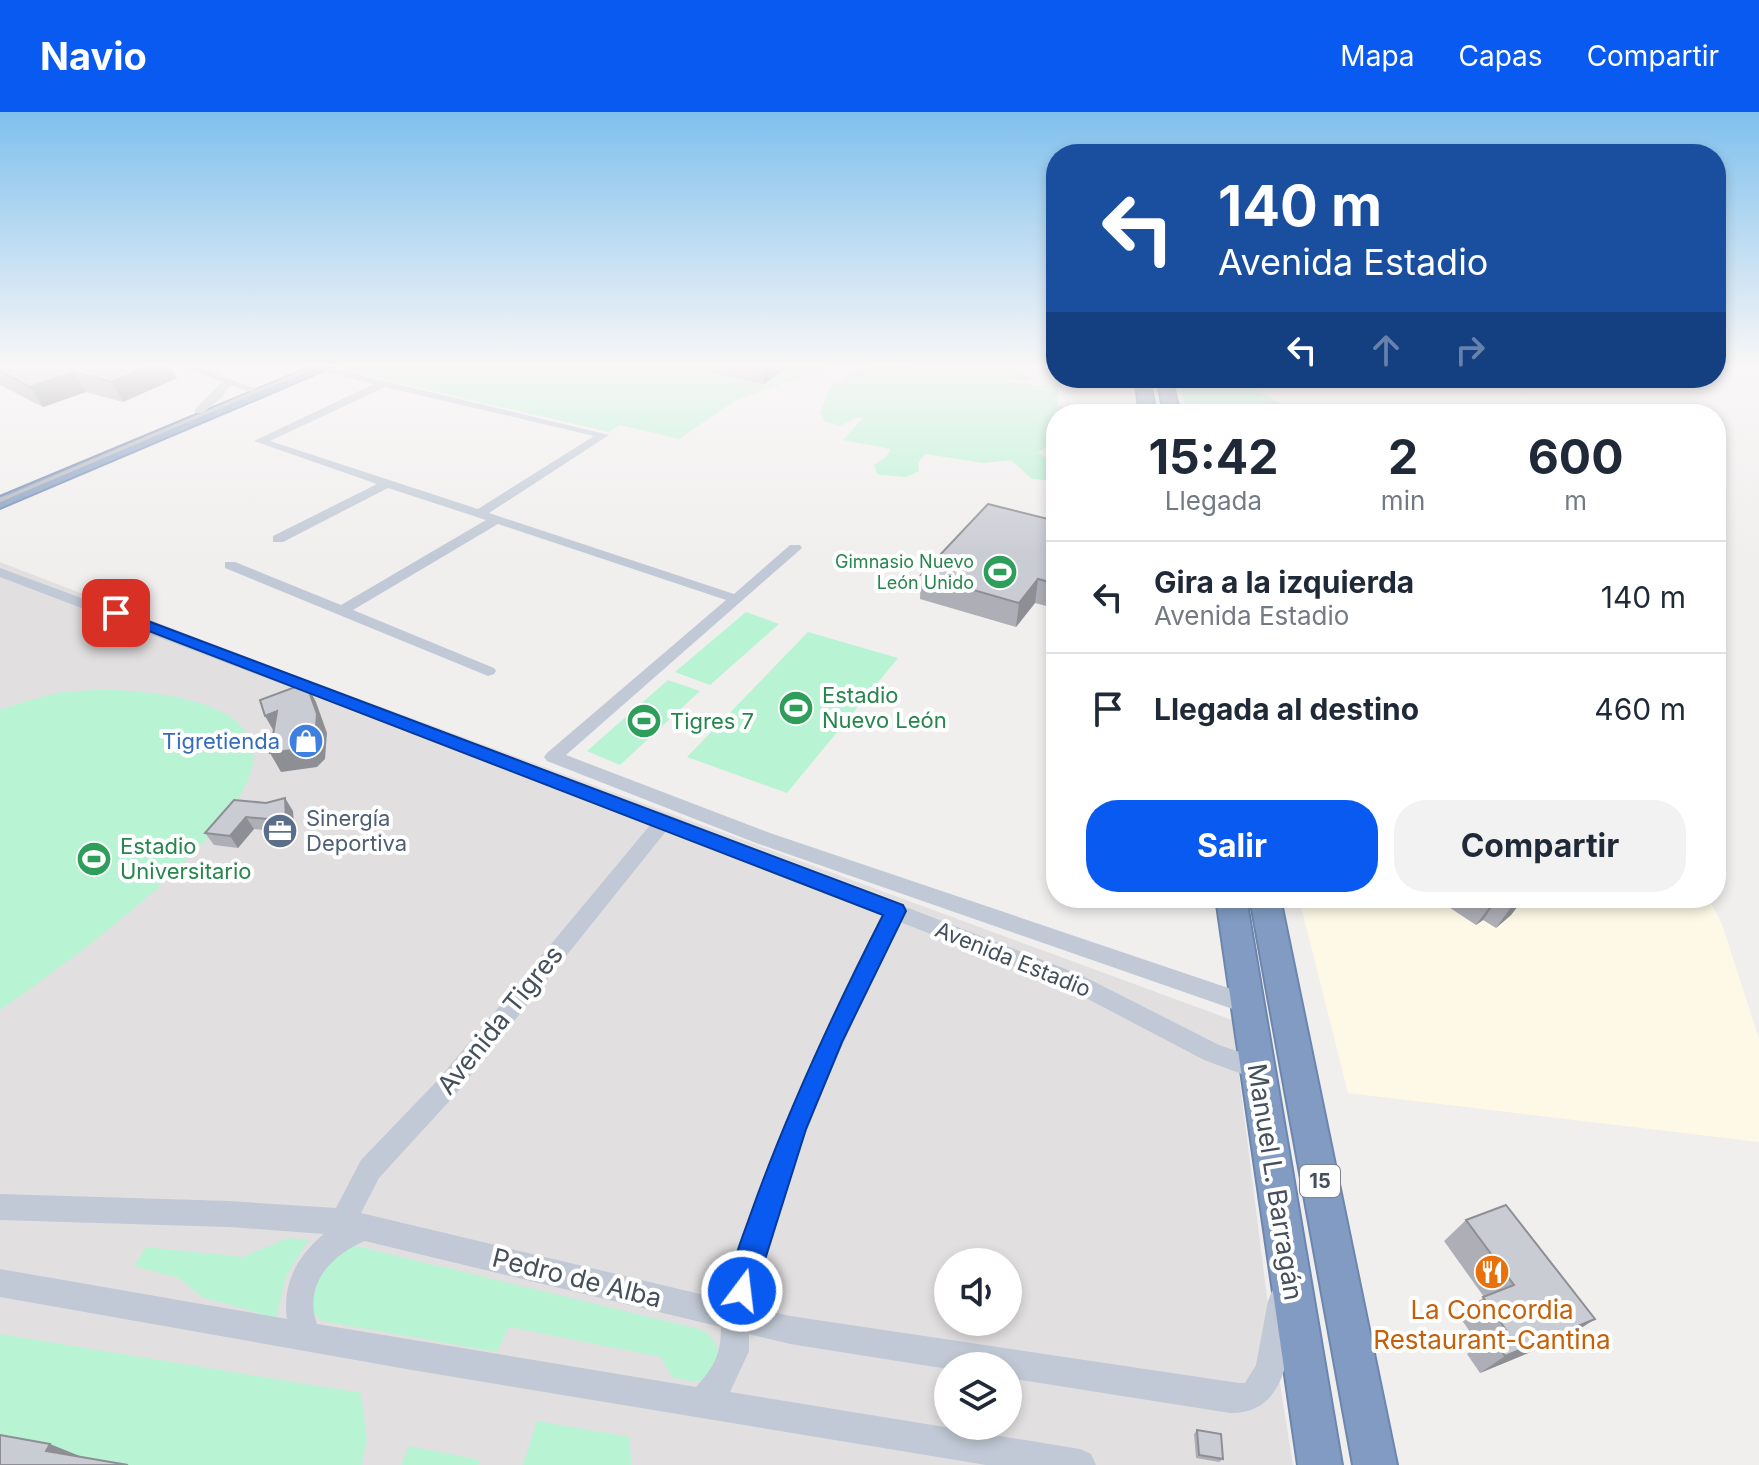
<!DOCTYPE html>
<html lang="es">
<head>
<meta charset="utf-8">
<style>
  body { margin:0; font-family:Inter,sans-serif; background:#f2f2f3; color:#1f2937; height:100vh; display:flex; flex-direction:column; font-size:30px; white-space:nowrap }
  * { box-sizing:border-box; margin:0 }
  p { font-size:26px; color:#747a83 }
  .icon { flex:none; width:44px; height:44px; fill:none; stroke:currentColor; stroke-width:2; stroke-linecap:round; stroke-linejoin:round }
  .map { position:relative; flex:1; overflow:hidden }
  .side { position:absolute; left:1046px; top:292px; width:680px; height:504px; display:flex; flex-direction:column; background:#fff; border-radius:32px; box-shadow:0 4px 12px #0003 }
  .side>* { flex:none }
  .top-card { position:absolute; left:1046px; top:32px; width:680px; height:244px; border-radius:32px; box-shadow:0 4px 12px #0003; background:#1a4fa0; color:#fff; overflow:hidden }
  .fabs { position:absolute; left:934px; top:1136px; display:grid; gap:16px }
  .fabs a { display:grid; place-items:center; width:88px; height:88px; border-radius:50%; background:#fff; box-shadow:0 4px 12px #0003; font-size:40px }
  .pin { position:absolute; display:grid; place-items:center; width:68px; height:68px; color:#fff; margin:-34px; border-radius:16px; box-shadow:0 4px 12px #0006 }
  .me { position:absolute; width:88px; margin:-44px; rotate:15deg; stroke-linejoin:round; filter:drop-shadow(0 0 6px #0008) }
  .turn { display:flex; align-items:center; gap:28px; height:168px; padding:0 40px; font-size:36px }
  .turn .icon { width:104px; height:104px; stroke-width:2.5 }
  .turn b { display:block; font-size:56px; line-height:68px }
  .lanes { display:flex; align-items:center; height:76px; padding:0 40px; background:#0003; justify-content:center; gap:40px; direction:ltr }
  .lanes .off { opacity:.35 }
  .eta { display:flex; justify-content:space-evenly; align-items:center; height:136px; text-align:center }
  .eta b { font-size:48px; font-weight:700; line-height:56px }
  .action { display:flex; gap:16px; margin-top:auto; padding:16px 40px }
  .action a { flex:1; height:92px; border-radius:32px; background:#095af0; color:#fff; font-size:32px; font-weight:700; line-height:92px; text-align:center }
  .action a+a { background:#f2f2f3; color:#1f2937 }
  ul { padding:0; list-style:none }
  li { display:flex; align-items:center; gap:24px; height:112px; padding:0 40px; border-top:2px solid #e0e1e3 }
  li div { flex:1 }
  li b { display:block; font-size:30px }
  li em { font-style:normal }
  header { display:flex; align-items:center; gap:48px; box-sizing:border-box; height:112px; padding:0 40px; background:#095af0; color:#fff }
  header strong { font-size:38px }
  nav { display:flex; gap:44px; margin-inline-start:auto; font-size:28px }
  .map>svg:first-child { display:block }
</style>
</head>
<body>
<header>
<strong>Navio</strong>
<nav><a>Mapa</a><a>Capas</a><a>Compartir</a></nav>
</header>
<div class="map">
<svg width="1759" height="1353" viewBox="0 0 1759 1353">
  <rect width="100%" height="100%" fill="#f1eeee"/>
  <path fill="#fdf9e6" d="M 1299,786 L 1708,786 L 1722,812 L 1759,927 L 1759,1030 L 1348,981 Z"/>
  <path fill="#e2dfe0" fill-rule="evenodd" d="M 0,450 L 281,558 L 1232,908 L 1270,1209 L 1293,1353 L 0,1353 ZM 948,1150 L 1008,1150 L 1008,1210 L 948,1210 ZM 948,1254 L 1008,1254 L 1008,1314 L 948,1314 Z"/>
  <g fill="#b8f3d4">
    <path d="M 340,254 L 834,254 L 736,288 L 679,327 L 620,313 L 609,320 L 335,256 Z"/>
    <path d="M 866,254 L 1015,256 L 1033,268 L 1008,267 L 1008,271 L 1058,274 L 1058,295 L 1093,295 L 1110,302 L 1056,302 L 1056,326 L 1038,341 L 1056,351 L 1056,369 L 1032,367 L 1011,348 L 984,351 L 925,342 L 918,351 L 919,359 L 906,365 L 881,363 L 877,362 L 874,353 L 886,345 L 891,337 L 843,328 L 863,306 L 857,305 L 840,314 L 825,309 L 820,301 L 831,274 Z"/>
    <path d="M 1178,266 L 1237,266 L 1297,302 L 1187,302 Z"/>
    <path d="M 746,500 L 779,512 L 710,573 L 675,560 Z"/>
    <path d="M 808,520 L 898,546 L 787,681 L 687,645 Z"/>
    <path d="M 668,568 L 700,579 L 620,653 L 587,639 Z"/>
    <path d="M 103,577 C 144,580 243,584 253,636 C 267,710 55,860 0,898 L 0,597 L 56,581 Z"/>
    <path d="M 288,1126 L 308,1128 L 286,1164 L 276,1206 L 202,1185 L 179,1166 L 134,1154 L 146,1135 L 243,1145 Z"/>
    <path d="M 352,1133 L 699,1217 C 721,1225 726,1253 704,1267 C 695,1272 681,1267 672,1265 L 661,1245 L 509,1215 L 497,1240 L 322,1209 L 311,1200 L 318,1159 Z"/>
    <path d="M 0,1222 L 361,1281 L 367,1327 L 362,1353 L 114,1353 L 0,1335 Z"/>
    <path d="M 537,1309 L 630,1325 L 631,1353 L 523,1353 Z"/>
    <path d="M 409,1334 L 480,1348 L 478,1353 L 401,1353 Z"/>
  </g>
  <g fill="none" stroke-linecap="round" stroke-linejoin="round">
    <defs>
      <g id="highway">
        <path d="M 314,254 L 334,254 L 0,396 L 0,385 Z"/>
        <path d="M 1135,266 L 1149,266 L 1156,302 L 1140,302 Z"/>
        <path d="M 1157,266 L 1171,266 L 1180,302 L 1164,302 Z"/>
        <path d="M 1216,786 L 1246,786 L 1342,1353 L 1298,1353 Z"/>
        <path d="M 1250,786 L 1280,786 L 1397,1353 L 1353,1353 Z"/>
      </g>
    </defs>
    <use href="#highway" stroke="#6c86ae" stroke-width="4"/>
    <g fill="#c0c9d5" fill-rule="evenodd">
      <path d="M 180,254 L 196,254 L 256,277 L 251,280 L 230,273 L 222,285 L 203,301 L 195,301 L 195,297 L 222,270 Z"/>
      <path d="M 322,254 L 609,323 L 489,401 L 734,482 L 790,433 L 800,433 L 802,436 L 566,643 L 770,721 L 1258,886 L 1261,893 L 1258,900 L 1250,903 L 756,731 L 547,649 L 544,645 L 547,641 L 726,488 L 498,412 L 353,498 L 494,556 L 496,559 L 494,562 L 488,564 L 225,456 L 225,450 L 235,450 L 341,493 L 486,408 L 388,376 L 283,430 L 273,430 L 273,424 L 377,372 L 254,329 L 374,272 L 316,257 ZM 385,275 L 594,324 L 478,397 L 270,329 Z"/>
      <path d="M 0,456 L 671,704 L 1081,863 L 1219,933 L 1266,949 L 1270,957 L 1266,965 L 1258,968 L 1204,948 L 1065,875 L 900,810 C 839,936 784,1057 752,1195 L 790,1204 L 1239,1271 L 1245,1271 L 1256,1253 L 1268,1189 L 1272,1179 L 1282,1175 L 1292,1179 L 1296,1189 C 1289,1234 1290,1302 1230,1301 L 1008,1266 L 1008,1254 L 948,1254 L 948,1257 L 790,1232 L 749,1222 L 749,1239 L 730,1280 L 1080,1337 L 1091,1342 L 1096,1353 L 986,1353 L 412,1258 L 0,1185 L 0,1157 L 287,1207 C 282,1172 297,1144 324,1122 L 229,1115 L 0,1108 L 0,1082 L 229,1089 L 336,1096 L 361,1048 L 438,968 L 651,712 L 0,465 ZM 667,718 L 883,803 C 820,928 760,1052 725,1188 L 361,1101 L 379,1066 L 454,984 ZM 365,1129 L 721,1215 C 721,1243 714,1255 696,1275 L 317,1212 C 303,1173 331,1143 365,1129 Z"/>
    </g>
    <use href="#highway" fill="#819bc2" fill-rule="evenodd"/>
    <path stroke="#b0b3b9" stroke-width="3" d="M 3,387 L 316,254"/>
    <path stroke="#b0b3b9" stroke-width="4" d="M 0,388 L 8,385"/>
  </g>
  <g fill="#aeafb6">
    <path d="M 0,254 L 171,254 L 177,266 L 123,290 L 86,280 L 43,295 L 0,273 Z"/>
    <path d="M 713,254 L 788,254 L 788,255 L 764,272 L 713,261 Z"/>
    <path d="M 1056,409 L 1056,487 L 1050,495 L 1035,491 L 1016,515 L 920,487 L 921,463 Z"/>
    <path d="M 234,688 L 293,699 L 294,720 L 277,725 L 273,719 L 254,717 L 238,736 L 214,733 L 205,721 Z"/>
    <path d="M 1435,786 L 1524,786 L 1511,803 L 1496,816 L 1483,808 L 1476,813 Z"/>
    <path d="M 1466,1108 L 1595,1207 L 1567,1225 L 1480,1261 L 1467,1242 L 1479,1233 L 1459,1204 L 1484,1185 L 1444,1129 Z"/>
    <path d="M 1197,1318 L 1223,1347 L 1219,1350 L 1196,1346 L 1194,1322 Z"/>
  </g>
  <g fill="#8d8f94">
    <path d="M 149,254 L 171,254 L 177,266 L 123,290 L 112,270 Z"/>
    <path d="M 762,254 L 788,254 L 788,255 L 764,272 Z"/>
    <path d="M 74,260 L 86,280 L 43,295 L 30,275 Z"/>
    <path d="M 1038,467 L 1035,491 L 1016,515 L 1019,491 Z"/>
    <path d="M 1056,468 L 1056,487 L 1050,495 L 1053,471 Z"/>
    <path d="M 306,571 L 316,590 L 327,621 L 325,647 L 317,655 L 281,660 L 270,641 Z"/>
    <path d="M 277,599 L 276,623 L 265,604 Z"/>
    <path d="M 285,686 L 293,699 L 294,720 L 277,725 L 269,713 Z"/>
    <path d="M 246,705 L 254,717 L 238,736 L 230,724 Z"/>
    <path d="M 1496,786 L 1498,786 L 1483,808 L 1476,813 Z"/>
    <path d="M 1520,786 L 1524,786 L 1511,803 L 1496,816 L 1514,791 Z"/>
    <path d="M 1595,1207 L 1567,1225 L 1480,1261 L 1505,1244 Z"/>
    <path d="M 50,1332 L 102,1353 L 46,1339 Z"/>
  </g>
  <g fill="#caccd4" stroke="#8d8f94" stroke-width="2">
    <path d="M 0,254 L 149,254 L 112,270 L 74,260 L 30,275 L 0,259 Z"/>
    <path d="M 988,392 L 1056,409 L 1056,468 L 1053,471 L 1038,467 L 1019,491 L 921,463 Z"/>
    <path d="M 306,571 L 317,602 L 315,628 L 307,636 L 270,641 L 277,599 L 265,604 L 260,588 Z"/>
    <path d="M 285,686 L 286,708 L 269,713 L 268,707 L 246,705 L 230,724 L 205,721 L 234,688 L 266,691 Z"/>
    <path d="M 1506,786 L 1520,786 L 1514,791 Z"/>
    <path d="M 1506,1093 L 1595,1207 L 1505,1244 L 1491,1224 L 1506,1218 L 1483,1185 L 1514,1173 L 1466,1108 Z"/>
    <path d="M 1197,1318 L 1221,1322 L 1223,1347 L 1199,1343 Z"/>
    <path d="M 0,1323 L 50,1332 L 46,1339 L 128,1353 L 0,1353 Z"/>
  </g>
  <linearGradient id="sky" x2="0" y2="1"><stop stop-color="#7fc0ed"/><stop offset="0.57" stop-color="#f9f7f7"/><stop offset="1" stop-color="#f9f7f7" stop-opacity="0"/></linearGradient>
  <rect width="1759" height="444" fill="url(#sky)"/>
  <path fill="#095af0" stroke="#063a9c" stroke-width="2" d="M 116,497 L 903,793 L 906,799 L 842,930 L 806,1017 L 752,1189 L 742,1193 L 732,1189 C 723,1169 744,1122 751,1101 C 788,997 833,901 883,803 L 110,504 L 108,501 Z"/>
  <defs>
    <symbol id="stadium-disc" viewBox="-11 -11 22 22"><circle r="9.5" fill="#2e9e5b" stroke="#fff"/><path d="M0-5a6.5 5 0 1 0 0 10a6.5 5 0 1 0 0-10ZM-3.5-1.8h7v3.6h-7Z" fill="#fff"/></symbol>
    <symbol id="shop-disc" viewBox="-11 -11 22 22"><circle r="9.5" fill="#3f7fe0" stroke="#fff"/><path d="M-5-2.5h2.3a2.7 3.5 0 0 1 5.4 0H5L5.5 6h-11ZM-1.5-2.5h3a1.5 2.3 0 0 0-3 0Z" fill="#fff"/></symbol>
    <symbol id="office-disc" viewBox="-11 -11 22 22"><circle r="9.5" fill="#5c6f8a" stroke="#fff"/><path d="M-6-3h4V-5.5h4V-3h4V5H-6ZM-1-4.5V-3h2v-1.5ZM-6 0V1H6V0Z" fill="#fff"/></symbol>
    <symbol id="restaurant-disc" viewBox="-11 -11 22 22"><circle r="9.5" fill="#e8710a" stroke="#fff"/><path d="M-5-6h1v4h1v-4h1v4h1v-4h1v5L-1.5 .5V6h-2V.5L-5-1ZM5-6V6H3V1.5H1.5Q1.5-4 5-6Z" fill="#fff"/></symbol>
  </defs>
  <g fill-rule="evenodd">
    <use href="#stadium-disc" x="980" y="440" width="40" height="40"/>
    <use href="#stadium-disc" x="776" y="576" width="40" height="40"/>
    <use href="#stadium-disc" x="624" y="589" width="40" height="40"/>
    <use href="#shop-disc" x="286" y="609" width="40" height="40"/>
    <use href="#office-disc" x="260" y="699" width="40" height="40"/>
    <use href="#stadium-disc" x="74" y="727" width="40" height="40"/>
    <use href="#restaurant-disc" x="1472" y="1140" width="40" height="40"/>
  </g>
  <g text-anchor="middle" stroke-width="8" stroke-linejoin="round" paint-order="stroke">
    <g font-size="18" fill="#27864d" stroke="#fff" text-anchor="end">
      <text x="974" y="456">Gimnasio Nuevo<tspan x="974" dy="21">León Unido</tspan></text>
    </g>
    <rect fill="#fff" stroke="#7d848e" stroke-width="2" x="1300" y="1053" width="40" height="32" rx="6"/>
    <g font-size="20" font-weight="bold" fill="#45505d">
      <text x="1320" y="1076">15</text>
    </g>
    <g font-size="22" fill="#27864d" stroke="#fff" text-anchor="start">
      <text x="822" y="591">Estadio<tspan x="822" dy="25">Nuevo León</tspan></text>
      <text x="670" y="617">Tigres 7</text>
      <text x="120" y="742">Estadio<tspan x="120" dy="25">Universitario</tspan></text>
    </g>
    <g font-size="22" fill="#366cbe" stroke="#fff" text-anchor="end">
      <text x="280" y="637">Tigretienda</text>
    </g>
    <g font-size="22" fill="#4e5e75" stroke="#fff" text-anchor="start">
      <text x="306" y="714">Sinergía<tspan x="306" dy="25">Deportiva</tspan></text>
    </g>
    <g font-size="22" fill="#45505d" stroke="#fff">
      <text transform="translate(1013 847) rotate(22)" y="8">Avenida Estadio</text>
    </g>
    <g font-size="26" fill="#45505d" stroke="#fff">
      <text transform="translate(500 908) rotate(-51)" y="9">Avenida Tigres</text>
      <text transform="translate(1275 1070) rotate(81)" y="9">Manuel L. Barragán</text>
      <text transform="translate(577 1166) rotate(14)" y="9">Pedro de Alba</text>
    </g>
    <g font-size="26" fill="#c56008" stroke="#fff">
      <text x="1492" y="1207">La Concordia<tspan x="1492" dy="30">Restaurant-Cantina</tspan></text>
    </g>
  </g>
</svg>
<div class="fabs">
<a><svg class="icon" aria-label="sound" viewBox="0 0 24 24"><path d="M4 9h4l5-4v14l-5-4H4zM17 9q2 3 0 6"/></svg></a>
<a><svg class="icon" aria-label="layers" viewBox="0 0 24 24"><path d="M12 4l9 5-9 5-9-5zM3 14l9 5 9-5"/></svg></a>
</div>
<div class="pin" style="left:116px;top:501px;background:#d93025"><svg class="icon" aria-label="arrive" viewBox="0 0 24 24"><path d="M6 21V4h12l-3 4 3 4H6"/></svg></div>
<svg class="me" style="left:742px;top:1179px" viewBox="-20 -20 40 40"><circle r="17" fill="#095af0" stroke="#fff" stroke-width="3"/><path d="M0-11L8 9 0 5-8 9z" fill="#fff"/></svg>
<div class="top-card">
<div class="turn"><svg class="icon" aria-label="left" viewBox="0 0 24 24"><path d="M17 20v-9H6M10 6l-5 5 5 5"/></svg><div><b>140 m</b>Avenida Estadio</div></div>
<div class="lanes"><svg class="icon" aria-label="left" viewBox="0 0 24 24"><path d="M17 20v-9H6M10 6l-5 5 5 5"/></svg><svg class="icon off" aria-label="ahead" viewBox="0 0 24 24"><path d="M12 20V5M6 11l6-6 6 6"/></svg><svg class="icon off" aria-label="right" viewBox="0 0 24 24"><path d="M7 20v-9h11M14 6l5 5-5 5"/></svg></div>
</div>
<section class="side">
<div class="eta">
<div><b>15:42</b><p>Llegada</p></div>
<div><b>2</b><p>min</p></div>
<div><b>600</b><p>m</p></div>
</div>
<ul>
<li><svg class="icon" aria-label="left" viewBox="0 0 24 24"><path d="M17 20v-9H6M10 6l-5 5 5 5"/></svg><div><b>Gira a la izquierda</b><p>Avenida Estadio</p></div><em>140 m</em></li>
<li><svg class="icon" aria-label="arrive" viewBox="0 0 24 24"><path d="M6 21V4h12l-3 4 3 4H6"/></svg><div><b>Llegada al destino</b></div><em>460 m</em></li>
</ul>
<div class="action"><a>Salir</a><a>Compartir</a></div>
</section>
</div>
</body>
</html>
